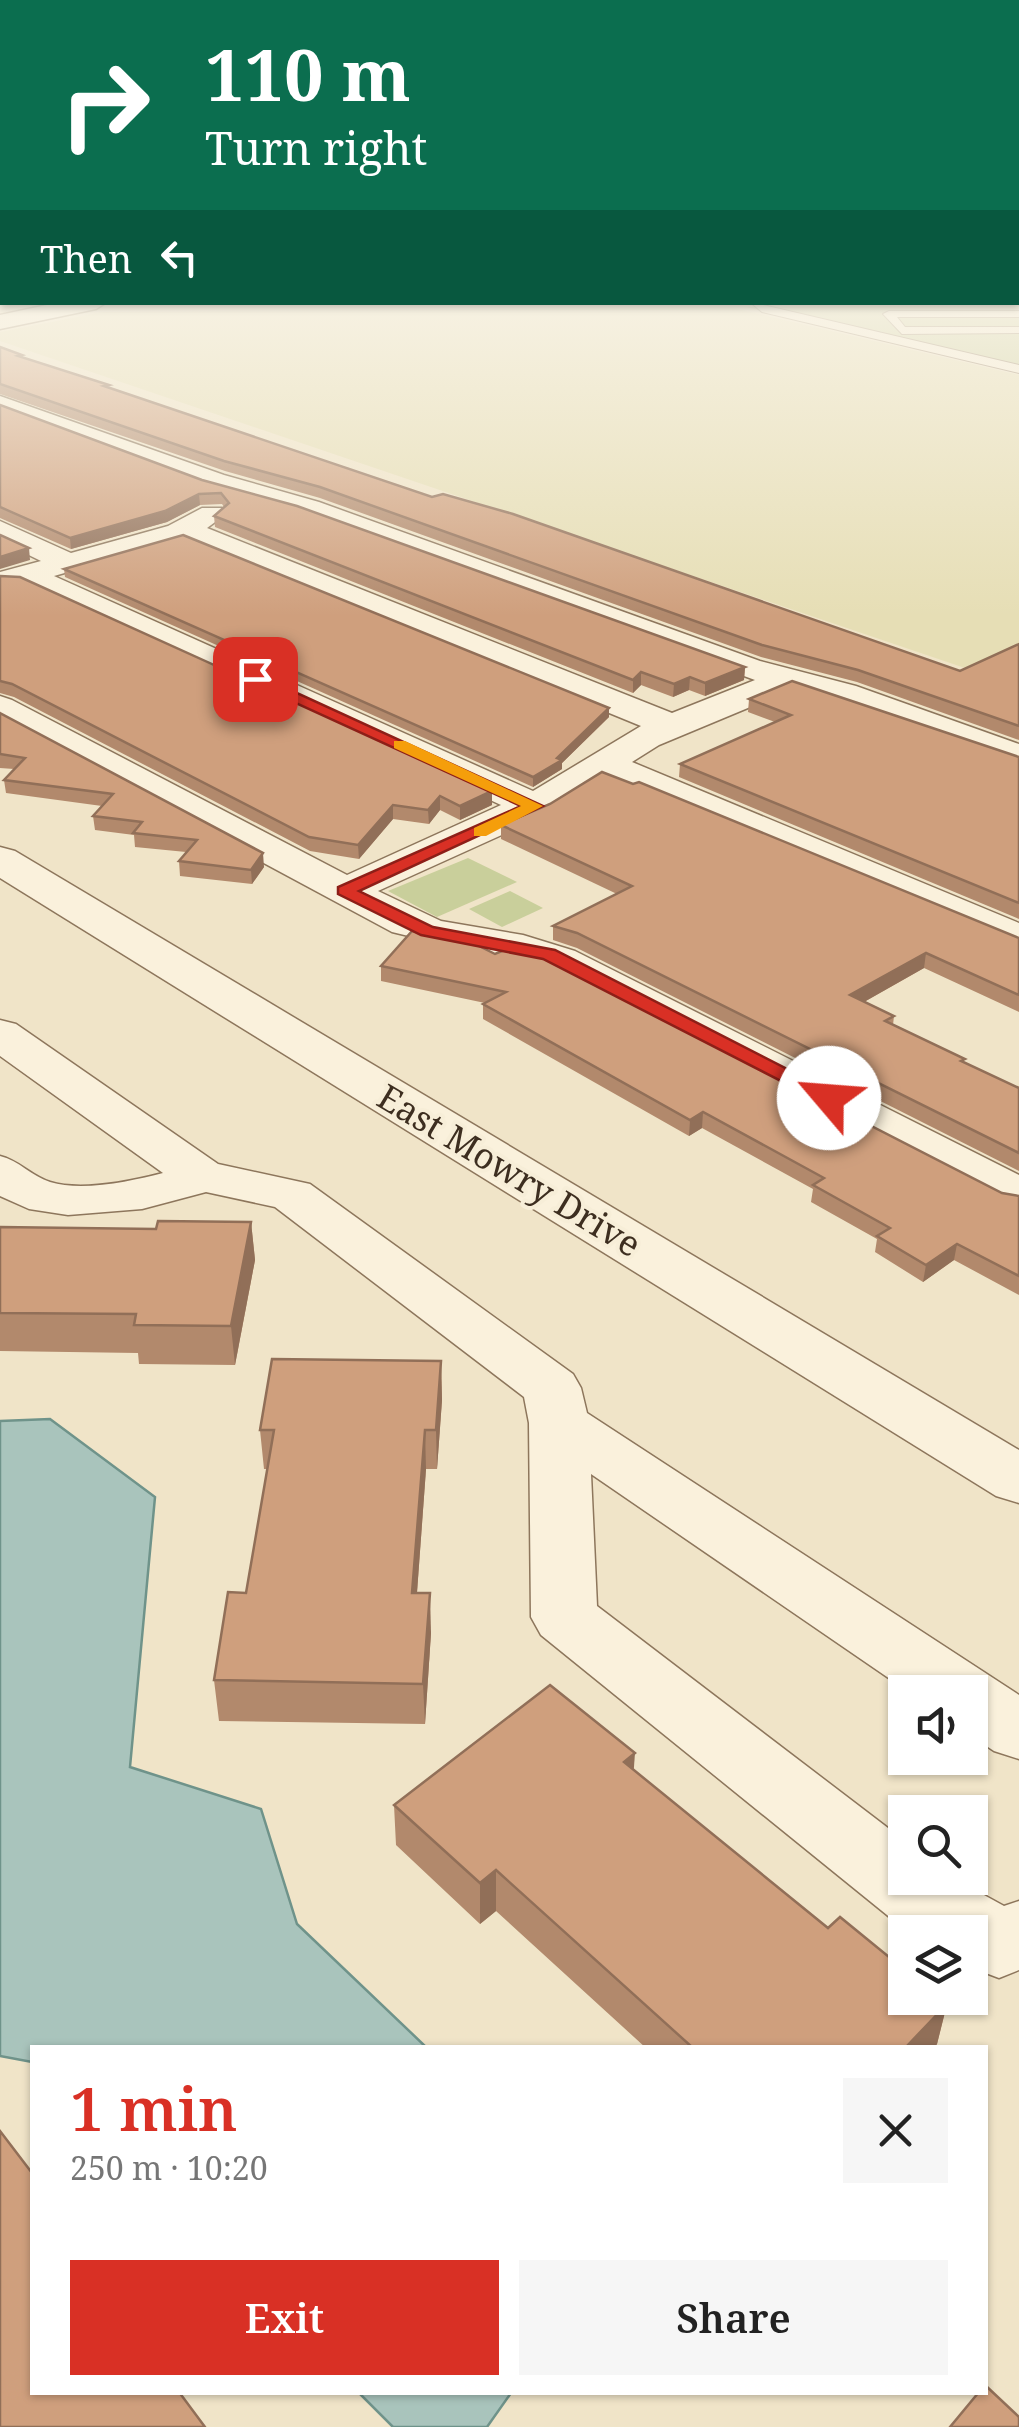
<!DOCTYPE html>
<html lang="en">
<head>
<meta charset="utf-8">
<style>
  body { margin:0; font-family:"Noto Serif",serif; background:#f6f6f6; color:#222; height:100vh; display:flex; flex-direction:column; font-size:38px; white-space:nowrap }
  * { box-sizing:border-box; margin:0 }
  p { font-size:32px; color:#767676 }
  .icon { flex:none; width:55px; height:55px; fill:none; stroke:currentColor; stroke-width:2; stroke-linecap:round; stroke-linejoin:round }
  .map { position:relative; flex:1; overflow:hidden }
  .details { position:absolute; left:30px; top:2045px; width:958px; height:350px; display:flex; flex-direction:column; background:#fff; border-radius:0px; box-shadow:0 2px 8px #0004 }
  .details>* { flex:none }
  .guide { position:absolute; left:0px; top:0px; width:1020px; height:305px; box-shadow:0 2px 8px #0004; background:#0b6e4f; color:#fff; overflow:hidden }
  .tools { position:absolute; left:888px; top:1675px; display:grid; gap:20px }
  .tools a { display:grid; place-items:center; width:100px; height:100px; border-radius:0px; background:#fff; box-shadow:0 2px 8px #0004; font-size:50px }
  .pin { position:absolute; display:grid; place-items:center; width:85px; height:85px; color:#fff; margin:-42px; border-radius:20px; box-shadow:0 5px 15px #0006 }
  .me { position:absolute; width:110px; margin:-55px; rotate:297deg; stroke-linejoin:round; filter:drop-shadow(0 0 8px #0008) }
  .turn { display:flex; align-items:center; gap:35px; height:210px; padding:0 40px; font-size:45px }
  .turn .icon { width:130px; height:130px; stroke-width:2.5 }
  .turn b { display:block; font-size:70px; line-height:85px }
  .then { display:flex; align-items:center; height:95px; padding:0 40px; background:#0003; gap:20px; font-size:38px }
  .round { display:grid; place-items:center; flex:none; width:105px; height:105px; border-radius:0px; background:#f6f6f6 }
  .summary { display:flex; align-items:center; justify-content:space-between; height:170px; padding:0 40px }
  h1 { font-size:60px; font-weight:600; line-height:75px; color:#d93025 }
  .action { display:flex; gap:20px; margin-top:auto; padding:20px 40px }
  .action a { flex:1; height:115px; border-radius:0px; background:#d93025; color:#fff; font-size:40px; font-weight:600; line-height:115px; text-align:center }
  .action a+a { background:#f6f6f6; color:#222 }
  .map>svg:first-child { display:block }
</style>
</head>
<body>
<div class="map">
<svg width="1019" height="2427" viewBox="0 0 1019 2427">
  <rect width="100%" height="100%" fill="#f0e4c8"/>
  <path fill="#e6deb5" d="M 729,307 L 1019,375 L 1019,644 L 965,668 L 0,341 L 0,332 L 103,312 Z"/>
  <g fill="#c9cf9b">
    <path d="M 1019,305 L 1019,372 L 746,307 Z"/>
    <path d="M 468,858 L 517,882 L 437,917 L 388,891 Z"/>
    <path d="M 510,891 L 543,908 L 502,927 L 469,909 Z"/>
  </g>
  <g fill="#a9c4bc" stroke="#6f938a" stroke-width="2.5">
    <path d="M 50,1419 L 155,1497 L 130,1767 L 261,1809 L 297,1924 L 426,2047 L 32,2048 L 32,2062 L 0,2056 L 0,1421 Z"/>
    <path d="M 359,2393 L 511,2393 L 487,2427 L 393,2427 Z"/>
  </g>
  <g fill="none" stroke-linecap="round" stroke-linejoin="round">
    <defs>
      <g id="service">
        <path d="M 750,302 L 1019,365 L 1019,373 L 762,312 Z"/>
        <path d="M 889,311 L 1019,311 L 1019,317 L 897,317 L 905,327 L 1019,327 L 1019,333 L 902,334 L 883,314 Z"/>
      </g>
      <g id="minor">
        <path d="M 0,396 L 224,475 L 319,502 L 760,661 L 856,686 L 1019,744 L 1019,767 L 791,690 L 659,745 L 632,762 L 1019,923 L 1019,951 L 607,778 L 548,814 L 378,891 L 441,921 L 523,935 L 575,951 L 1019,1175 L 1019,1211 L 1001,1206 L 545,969 L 392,932 L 0,721 L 0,696 L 12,700 L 347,875 L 501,805 L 23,585 L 0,585 L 0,572 L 41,561 L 0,541 L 0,521 L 71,553 L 168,526 L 202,508 L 222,508 L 226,514 L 207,528 L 672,713 L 755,680 L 299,514 L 204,487 L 0,411 ZM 184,539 L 641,726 L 533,791 L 54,576 Z"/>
        <path d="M 0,1020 L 16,1024 L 218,1164 L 310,1184 L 573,1374 L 581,1388 L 587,1413 L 1019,1695 L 1019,1759 L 994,1751 L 970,1735 L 970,1692 L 909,1692 L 591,1474 L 597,1606 L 905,1841 L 905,1878 L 953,1878 L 1004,1906 L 1019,1901 L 1019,1970 L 999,1978 L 970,1967 L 970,1932 L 908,1932 L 541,1635 L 531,1617 L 529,1423 L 524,1397 L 275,1207 L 206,1192 L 142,1209 L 68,1215 L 29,1209 L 0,1196 L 0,1156 C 20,1161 31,1176 50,1182 C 82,1192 132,1181 163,1173 L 0,1056 Z"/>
      </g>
      <g id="tertiary">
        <path d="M 61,302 L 107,302 L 96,309 L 0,329 L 0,315 Z"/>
        <path d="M 0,847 L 15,851 L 1019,1450 L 1019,1503 L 996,1496 L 0,878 Z"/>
      </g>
      <g id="trunk">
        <path d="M 0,285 L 2,286 L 2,299 L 0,299 Z"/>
        <path d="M 1019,290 L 1019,304 L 1014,302 L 1018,302 Z"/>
      </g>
    </defs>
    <use href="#service" stroke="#8d765c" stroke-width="2"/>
    <use href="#minor" stroke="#8d765c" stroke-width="3"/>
    <use href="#tertiary" stroke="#8d765c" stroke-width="3"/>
    <use href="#trunk" stroke="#5b4430" stroke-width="3"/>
    <use href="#service" fill="#faf1dc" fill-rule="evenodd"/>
    <use href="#minor" fill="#faf1dc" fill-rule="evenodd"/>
    <use href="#tertiary" fill="#faf1dc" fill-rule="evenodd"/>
    <use href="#trunk" fill="#eabe7c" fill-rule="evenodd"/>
  </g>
  <g fill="#b2896c">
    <path d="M 0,347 L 22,355 L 22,357 L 109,388 L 432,497 L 960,671 L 1019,644 L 1019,740 L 857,682 L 761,657 L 320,498 L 225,471 L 0,394 Z"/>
    <path d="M 0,405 L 202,480 L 745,667 L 744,680 L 705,696 L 689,690 L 673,697 L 641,685 L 633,693 L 215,527 L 214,516 L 224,507 L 222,504 L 200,505 L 167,522 L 71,549 L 0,518 Z"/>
    <path d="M 64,569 L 609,708 L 609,717 L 562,763 L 562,769 L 533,787 L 65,577 Z"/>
    <path d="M 0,576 L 492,805 L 460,820 L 440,810 L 429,824 L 393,819 L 359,859 L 310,851 L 14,697 L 0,693 Z"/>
    <path d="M 749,699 L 1019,757 L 1019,919 L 679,777 L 680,764 L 775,722 L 748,712 Z"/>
    <path d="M 0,713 L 264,867 L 252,884 L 180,876 L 179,861 L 186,852 L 135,847 L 134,835 L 95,830 L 93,816 L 102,806 L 6,793 L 4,780 L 14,769 L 0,768 Z"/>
    <path d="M 501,825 L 1019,938 L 1019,1012 L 924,968 L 864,1002 L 894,1016 L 893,1025 L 964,1063 L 1019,1088 L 1019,1171 L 577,948 L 553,940 L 553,926 L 617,894 L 501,839 Z"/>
    <path d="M 495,954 L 1002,1193 L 1019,1196 L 1019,1295 L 954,1260 L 923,1282 L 875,1252 L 877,1239 L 811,1202 L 813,1189 L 702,1128 L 689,1136 L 483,1019 L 483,1004 L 485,1003 L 381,981 L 381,966 Z"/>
    <path d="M 251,1222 L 255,1260 L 235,1365 L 139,1364 L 138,1353 L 0,1351 L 0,1227 L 156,1229 Z"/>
    <path d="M 441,1361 L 442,1400 L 437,1469 L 426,1469 L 417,1593 L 431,1633 L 425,1724 L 219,1721 L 214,1680 L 246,1593 L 267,1469 L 264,1469 L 260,1430 Z"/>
    <path d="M 634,1770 L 828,1928 L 947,2004 L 937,2044 L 934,2048 L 646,2048 L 496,1911 L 480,1924 L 396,1845 L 394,1805 Z"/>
  </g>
  <g fill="#916f58">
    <path d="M 199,494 L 200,505 L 167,522 L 71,549 L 70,538 Z"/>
    <path d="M 29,548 L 30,560 L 0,569 L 0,557 Z"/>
    <path d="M 745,667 L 744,680 L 705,696 L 705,683 Z"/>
    <path d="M 641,672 L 641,685 L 633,693 L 633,680 Z"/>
    <path d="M 690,677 L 689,690 L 673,697 L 674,684 Z"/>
    <path d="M 609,708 L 609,717 L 562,763 L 562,769 L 533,787 L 533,777 L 557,758 Z"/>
    <path d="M 492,791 L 492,805 L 460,820 L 460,806 Z"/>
    <path d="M 440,796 L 440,810 L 429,824 L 428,810 Z"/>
    <path d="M 393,805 L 393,819 L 359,859 L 358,845 Z"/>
    <path d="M 263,853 L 264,867 L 252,884 L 251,870 Z"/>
    <path d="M 926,953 L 924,968 L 848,1011 L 850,995 Z"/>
    <path d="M 703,1112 L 702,1128 L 689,1136 L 690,1120 Z"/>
    <path d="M 251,1222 L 255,1260 L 235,1365 L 231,1326 Z"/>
    <path d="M 957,1244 L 954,1260 L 923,1282 L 926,1265 Z"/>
    <path d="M 441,1361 L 442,1400 L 437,1469 L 436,1430 Z"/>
    <path d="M 425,1430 L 426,1469 L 414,1633 L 412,1593 Z"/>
    <path d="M 430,1593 L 431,1633 L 425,1724 L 423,1684 Z"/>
    <path d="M 635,1753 L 632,1794 L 624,1762 Z"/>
    <path d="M 496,1870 L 496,1911 L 480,1924 L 480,1883 Z"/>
    <path d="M 947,2004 L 937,2044 L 934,2048 L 905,2048 Z"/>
  </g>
  <g fill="#cf9f7d" stroke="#916f58" stroke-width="2.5">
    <path d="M 0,347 L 22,355 L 18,356 L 109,385 L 104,386 L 432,497 L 443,494 L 513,514 L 960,671 L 1019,644 L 1019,726 L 858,670 L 762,645 L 320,487 L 224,461 L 0,384 Z"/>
    <path d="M 0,405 L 202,480 L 297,506 L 745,667 L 705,683 L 690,677 L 674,684 L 641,672 L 633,680 L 214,516 L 229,503 L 221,493 L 199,494 L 165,511 L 70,538 L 0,507 Z"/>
    <path d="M 0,535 L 29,548 L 0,557 Z"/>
    <path d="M 183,535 L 609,708 L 557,758 L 562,760 L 533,777 L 64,569 Z"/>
    <path d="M 0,576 L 20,577 L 492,791 L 460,806 L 440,796 L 428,810 L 393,805 L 358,845 L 309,837 L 12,684 L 0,681 Z"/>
    <path d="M 792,681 L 1019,757 L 1019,903 L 680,764 L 791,715 L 749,699 Z"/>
    <path d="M 0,713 L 263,853 L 251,870 L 179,861 L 197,840 L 133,833 L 142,822 L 93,816 L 113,794 L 4,780 L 25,758 L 0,754 Z"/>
    <path d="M 602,772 L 633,784 L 639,782 L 1019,938 L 1019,995 L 926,953 L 850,995 L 894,1016 L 885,1021 L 965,1059 L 961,1061 L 1019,1088 L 1019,1153 L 577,933 L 553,926 L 632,886 L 501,825 L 550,804 Z"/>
    <path d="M 412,931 L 471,942 L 495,954 L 507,949 L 544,958 L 1002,1193 L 1019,1196 L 1019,1276 L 957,1244 L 926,1265 L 877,1236 L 890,1228 L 813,1185 L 824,1178 L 703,1112 L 690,1120 L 483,1004 L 506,992 L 381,966 Z"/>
    <path d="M 158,1221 L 251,1222 L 231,1326 L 134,1325 L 136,1314 L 0,1313 L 0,1227 L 156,1229 Z"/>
    <path d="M 272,1359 L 441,1361 L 436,1430 L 425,1430 L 412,1593 L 430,1593 L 423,1684 L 214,1680 L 228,1592 L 246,1593 L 274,1430 L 260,1430 Z"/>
    <path d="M 550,1685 L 635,1753 L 624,1762 L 828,1928 L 840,1917 L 905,1970 L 905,1998 L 939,1998 L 947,2004 L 905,2048 L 693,2048 L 496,1870 L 480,1883 L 394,1805 Z"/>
    <path d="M 0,2131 L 32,2173 L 32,2392 L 179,2392 L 205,2427 L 0,2427 Z"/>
    <path d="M 985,2385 L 1019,2417 L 1019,2427 L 950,2427 L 979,2392 L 985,2392 Z"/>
  </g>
  <linearGradient id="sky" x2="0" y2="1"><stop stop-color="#8fbad6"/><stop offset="0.45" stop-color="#f8f3e6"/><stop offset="1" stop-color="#f8f3e6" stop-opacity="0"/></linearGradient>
  <rect width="1019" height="616" fill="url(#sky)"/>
  <path fill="#d93025" stroke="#8d1f18" stroke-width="2.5" d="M 250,676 L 260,676 L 543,806 L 359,891 L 433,927 L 555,950 L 836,1094 L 840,1098 L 836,1102 L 822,1102 L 543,959 L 421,935 L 338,894 L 338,887 L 521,806 L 250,682 Z"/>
  <path fill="#f59e0b" d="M 394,741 L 405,741 L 543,806 L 486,836 L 474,836 L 474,828 L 521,806 L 394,748 Z"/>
  <g text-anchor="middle" stroke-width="8" stroke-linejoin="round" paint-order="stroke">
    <g font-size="35" fill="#3d2e20" stroke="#f7eed8">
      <text transform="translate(509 1171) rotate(31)" y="12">East Mowry Drive</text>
    </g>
  </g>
</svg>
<div class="tools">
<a><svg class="icon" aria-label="sound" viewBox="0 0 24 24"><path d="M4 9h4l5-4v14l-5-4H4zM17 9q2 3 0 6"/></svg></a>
<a><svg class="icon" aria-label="search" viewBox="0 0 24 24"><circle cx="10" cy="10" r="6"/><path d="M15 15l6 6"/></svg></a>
<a><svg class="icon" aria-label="layers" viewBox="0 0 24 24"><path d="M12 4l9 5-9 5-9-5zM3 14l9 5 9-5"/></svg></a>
</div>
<div class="pin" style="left:255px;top:679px;background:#d93025"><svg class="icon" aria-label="arrive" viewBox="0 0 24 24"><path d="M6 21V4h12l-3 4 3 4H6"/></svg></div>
<svg class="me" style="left:829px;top:1098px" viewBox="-20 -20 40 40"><circle r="19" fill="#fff"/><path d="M0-13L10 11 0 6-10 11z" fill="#d93025"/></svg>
<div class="guide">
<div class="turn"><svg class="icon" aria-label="right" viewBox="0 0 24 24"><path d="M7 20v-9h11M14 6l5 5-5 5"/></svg><div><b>110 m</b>Turn right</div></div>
<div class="then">Then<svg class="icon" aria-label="left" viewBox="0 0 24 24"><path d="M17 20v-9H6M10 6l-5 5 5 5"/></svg></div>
</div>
<section class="details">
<div class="summary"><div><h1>1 min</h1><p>250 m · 10:20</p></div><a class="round"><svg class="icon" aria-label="close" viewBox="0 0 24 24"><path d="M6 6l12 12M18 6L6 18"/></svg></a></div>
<div class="action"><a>Exit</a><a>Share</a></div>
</section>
</div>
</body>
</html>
